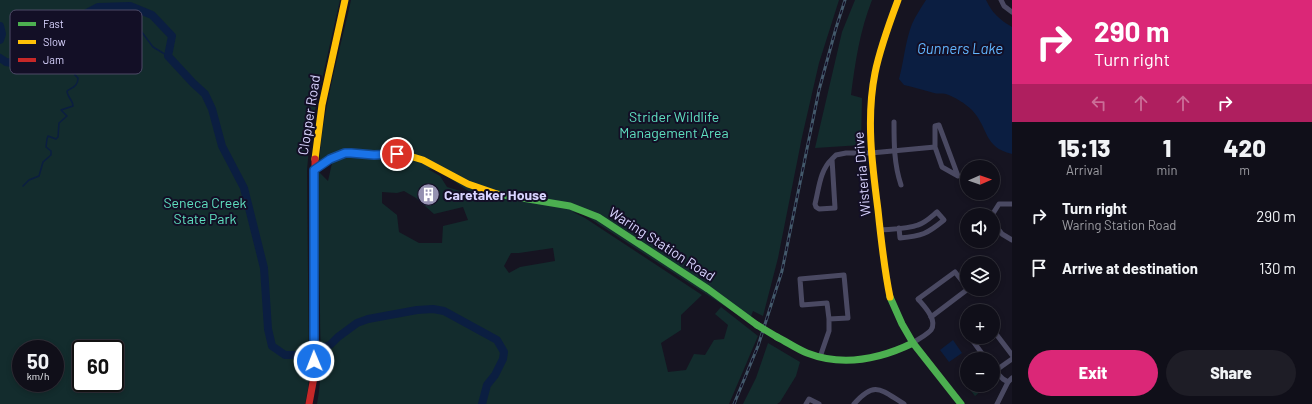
<!DOCTYPE html>
<html lang="en">
<head>
<meta charset="utf-8">
<style>
  body { margin:0; font-family:Barlow,sans-serif; background:#1e1d26; color:#f1f3f6; height:100vh; display:flex; flex-direction:column; font-size:15px; white-space:nowrap }
  * { box-sizing:border-box; margin:0 }
  p { font-size:13px; color:#9c9ca2 }
  .icon { flex:none; width:22px; height:22px; fill:none; stroke:currentColor; stroke-width:2; stroke-linecap:round; stroke-linejoin:round }
  .map { position:relative; flex:1; overflow:hidden }
  .side { display:flex; flex-direction:column; background:#100f19; width:300px }
  .side>* { flex:none }
  .hud { background:#db2777; color:#fff; overflow:hidden }
  .needle { width:26px; rotate:88deg }
  .fabs { position:absolute; left:960px; top:160px; display:grid; gap:8px }
  .fabs a { display:grid; place-items:center; width:40px; height:40px; border-radius:50%; background:#100f19; box-shadow:0 2px 6px #0003,0 0 0 1px #302f38; font-size:20px }
  .speed { position:absolute; left:12px; top:340px; display:flex; gap:8px; font-size:20px; font-weight:700; text-align:center }
  .speed>* { display:grid; place-content:center; width:52px; height:52px; border-radius:50%; background:#100f19; box-shadow:0 2px 6px #0003,0 0 0 1px #302f38; line-height:1 }
  .speed small { font-size:10px; font-weight:400 }
  .speed .limit { border:2px solid #111; border-radius:6px; background:#fff; color:#111 }
  .pin { position:absolute; display:grid; place-items:center; width:34px; height:34px; color:#fff; margin:-17px; border:2px solid #fff; border-radius:50%; box-shadow:0 1px 4px #0007 }
  .me { position:absolute; width:44px; margin:-22px; rotate:359deg; stroke-linejoin:round; filter:drop-shadow(0 0 3px #0008) }
  .turn { display:flex; align-items:center; gap:14px; height:84px; padding:0 16px; font-size:18px }
  .turn .icon { width:52px; height:52px; stroke-width:2.5 }
  .turn b { display:block; font-size:28px; line-height:34px }
  .lanes { display:flex; align-items:center; height:38px; padding:0 16px; background:#0003; justify-content:center; gap:20px; direction:ltr }
  .lanes .off { opacity:.35 }
  .eta { display:flex; justify-content:space-evenly; align-items:center; height:68px; text-align:center }
  .eta b { font-size:24px; font-weight:800; line-height:28px }
  .button { display:flex; gap:8px; margin-top:auto; padding:8px 16px }
  .button a { flex:1; height:46px; border-radius:24px; background:#db2777; color:#fff; font-size:16px; font-weight:800; line-height:46px; text-align:center }
  .button a+a { background:#1e1d26; color:#f1f3f6 }
  ul { padding:0; list-style:none }
  li { display:flex; align-items:center; gap:12px; height:52px; padding:0 16px }
  li div { flex:1 }
  li b { display:block; font-size:15px }
  li em { font-style:normal }
  main { display:flex; flex:1; min-height:0 }
  .map>svg:first-child { display:block }
</style>
</head>
<body>
<main>
<div class="map">
<svg width="1012" height="404" viewBox="0 0 1012 404">
  <rect width="100%" height="100%" fill="#161421"/>
  <g fill="#132c2d" fill-rule="evenodd">
    <path d="M 0,0 L 340,0 L 311,128 L 307,170 L 309,376 L 308,389 L 305,404 L 0,404 ZM 21,349 L 55,349 L 55,383 L 21,383 ZM 81,349 L 115,349 L 115,383 L 81,383 Z"/>
    <path d="M 351,0 L 839,0 L 819,63 L 802,137 L 778,258 L 763,316 L 753,311 L 749,322 L 583,214 L 573,212 L 585,218 L 702,295 L 681,315 L 681,330 L 661,343 L 668,372 L 686,370 L 694,354 L 705,355 L 714,340 L 724,339 L 728,325 L 715,314 L 721,307 L 758,336 L 729,404 L 317,404 C 323,374 320,343 320,313 C 319,267 318,220 319,173 C 320,117 339,55 351,0 ZM 334,158 L 339,159 L 332,163 L 328,181 L 319,172 ZM 428,169 L 438,170 L 474,195 L 447,187 L 440,176 ZM 404,191 L 416,198 L 434,214 L 463,207 L 468,220 L 443,226 L 442,243 L 419,243 L 399,232 L 397,215 L 382,203 L 382,192 L 397,193 ZM 553,248 L 555,261 L 520,267 L 509,273 L 504,266 L 511,253 L 519,253 Z"/>
    <path d="M 855,0 L 872,0 C 860,30 855,63 851,95 L 862,98 L 861,145 L 815,148 L 842,32 Z"/>
    <path d="M 768,343 L 800,362 L 796,376 L 780,402 L 777,404 L 743,404 L 756,378 Z"/>
    <path d="M 967,373 L 967,385 L 978,385 L 982,390 L 975,396 L 961,378 Z"/>
  </g>
  <g fill="#0b1e41">
    <path d="M 926,0 L 986,0 C 992,13 1000,20 1012,27 L 1012,154 C 983,147 989,128 972,110 C 966,104 955,97 946,94 C 942,93 937,94 934,93 C 923,90 914,87 904,85 L 899,79 C 904,61 905,42 912,24 C 916,15 921,8 926,0 Z"/>
    <path d="M 953,340 L 962,353 L 949,362 L 940,350 Z"/>
  </g>
  <g fill="none" stroke-linecap="round" stroke-linejoin="round">
    <g stroke="#0b1e41" stroke-width="1.5">
      <path d="M 104,7 L 111,15 L 141,31 L 153,47 L 168,56"/>
      <path d="M 23,186 L 29,180 L 39,176 L 43,162 L 51,155 L 51,151 L 46,147 L 47,139 L 48,136 L 56,139 L 58,137 L 59,123 L 67,116 L 61,110 L 73,106 C 73,100 67,97 67,91 C 73,87 78,86 78,78 L 75,75 L 73,64 L 63,56 L 64,47 L 62,42"/>
    </g>
    <g stroke="#0b1e41" stroke-width="8">
      <path d="M 0,26 L 2,34 L 0,40"/>
      <path d="M 0,58 L 6,62 L 18,64 L 33,61 L 62,42 L 81,16 L 98,7 L 130,6 L 152,15 L 172,36 L 168,56 L 193,83 L 205,94 L 212,109 L 222,146 L 244,188 L 264,268 L 268,329 L 272,346 L 285,355 L 295,355 L 330,345 L 338,337 L 357,323 L 368,319 L 417,310 L 433,309 L 444,311 L 497,340 L 504,352 L 503,359 L 495,375 L 487,385 L 482,404"/>
    </g>
    <g stroke="#4a4962" stroke-width="5">
      <path d="M 1001,0 L 1004,6 L 1012,12"/>
      <path d="M 894,122 C 894,144 894,164 901,185"/>
      <path d="M 832,159 C 820,170 819,188 815,204 L 816,207 L 819,209 L 835,208 L 832,159 L 836,155 L 846,153 L 871,153 L 935,147 L 935,126 L 939,125 L 958,176 L 942,167 L 935,147"/>
      <path d="M 992,215 L 999,204 L 1012,204"/>
      <path d="M 993,222 L 1002,234 L 1012,240"/>
      <path d="M 880,230 C 891,229 908,229 918,225 C 925,223 931,217 937,212 L 944,220 C 927,234 922,236 900,238 L 899,228"/>
      <path d="M 931,317 L 968,289"/>
      <path d="M 993,330 L 1012,355"/>
      <path d="M 970,337 L 986,359"/>
      <path d="M 913,343 C 918,339 927,335 931,330 C 938,320 924,306 918,299 L 955,272 L 967,287"/>
      <path d="M 820,357 L 829,331 L 829,319 L 848,318 L 844,275 L 800,279 L 802,305 L 827,303 L 829,319"/>
      <path d="M 994,370 L 1003,379 L 1008,382"/>
      <path d="M 995,371 L 1012,359"/>
      <path d="M 806,404 L 809,399 L 819,404"/>
      <path d="M 854,404 C 875,380 881,390 904,404"/>
      <path d="M 997,404 L 1008,382 L 1012,378"/>
    </g>
    <g stroke="#4caf50" stroke-width="7">
      <path d="M 497,194 L 570,206 L 598,217 L 708,289 L 757,325"/>
      <path d="M 890,297 L 902,324 L 913,343 L 961,404"/>
      <path d="M 777,337 C 787,342 797,349 807,353 C 843,367 880,359 913,343"/>
    </g>
    <g stroke="#ffc107" stroke-width="7">
      <path d="M 315,159 L 322,105 L 345,0"/>
      <path d="M 314,170 L 332,158 L 347,153 L 377,155 L 403,154 L 423,160 L 468,184 L 497,194"/>
      <path d="M 890,297 C 884,268 881,239 878,210 C 872,164 866,118 875,73 C 880,48 889,24 898,0"/>
    </g>
    <path stroke="#c62828" stroke-width="7" d="M 309,404 L 314,377 L 315,159"/>
    <defs>
      <path id="rail" d="M 734,404 L 758,346 L 782,271 L 819,90 L 836,28 L 845,0"/>
    </defs>
    <use href="#rail" stroke="#43596b" stroke-width="3"/>
    <use href="#rail" stroke="#130f26" stroke-width="1.5" stroke-dasharray="4.5" stroke-linecap="butt"/>
    <path stroke="#4caf50" stroke-width="7" d="M 757,325 L 777,337"/>
  </g>
  <g fill="none" stroke-linecap="round" stroke-linejoin="round">
    <defs>
      <path id="route" d="M 314,361 L 314,170 L 330,159 L 345,153 L 351,153 L 374,155 L 397,154"/>
    </defs>
    <use href="#route" stroke="#114b97" stroke-width="10"/>
    <use href="#route" stroke="#1a73e8" stroke-width="7"/>
  </g>
  <defs>
    <symbol id="building-disc" viewBox="-11 -11 22 22"><circle r="9.5" fill="#9591b1" stroke="#130f26"/><path d="M-4-6H4V6H1V3H-1V6H-4ZM-2.5-4.3h1.7v1.8h-1.7ZM.8-4.3h1.7v1.8H.8ZM-2.5-1h1.7V.8h-1.7ZM.8-1h1.7V.8H.8Z" fill="#fff"/></symbol>
  </defs>
  <g fill-rule="evenodd">
    <use href="#building-disc" x="416" y="182" width="25" height="25"/>
  </g>
  <g text-anchor="middle" stroke-width="4" stroke-linejoin="round" paint-order="stroke">
    <g font-size="14" fill="#d9d4ff" stroke="#130f26">
      <text transform="translate(309 115) rotate(-81)" y="5">Clopper Road</text>
      <text transform="translate(862 174) rotate(-95)" y="5">Wisteria Drive</text>
      <text transform="translate(662 244) rotate(33)" y="5">Waring Station Road</text>
    </g>
    <g font-size="14" fill="#5fe0c0" stroke="#130f26">
      <text x="674" y="122">Strider Wildlife<tspan x="674" dy="16">Management Area</tspan></text>
      <text x="205" y="208">Seneca Creek<tspan x="205" dy="16">State Park</tspan></text>
    </g>
    <g font-size="14" font-weight="bold" fill="#d9d4ff" stroke="#130f26" text-anchor="start">
      <text x="444" y="200">Caretaker House</text>
    </g>
    <g font-size="15" font-style="italic" fill="#62b6ff" stroke="#130f26">
      <text x="960" y="54">Gunners Lake</text>
    </g>
  </g>
  <rect x="10" y="10" width="132" height="64" rx="6" fill="#130f26" stroke="#4e4a67" stroke-width="1"/>
  <rect x="18" y="22" width="18" height="4" fill="#4caf50"/>
  <rect x="18" y="40" width="18" height="4" fill="#ffc107"/>
  <rect x="18" y="58" width="18" height="4" fill="#c62828"/>
  <g font-size="11" fill="#d9d4ff">
    <text x="43" y="28">Fast</text>
    <text x="43" y="46">Slow</text>
    <text x="43" y="64">Jam</text>
  </g>
</svg>
<div class="fabs">
<a><svg class="needle" viewBox="-14 -14 28 28"><path d="M0-13l5 13h-10z" fill="#e53935"/><path d="M0 13l5-13h-10z" fill="#9c9ca2"/></svg></a>
<a><svg class="icon" aria-label="sound" viewBox="0 0 24 24"><path d="M4 9h4l5-4v14l-5-4H4zM17 9q2 3 0 6"/></svg></a>
<a><svg class="icon" aria-label="layers" viewBox="0 0 24 24"><path d="M12 4l9 5-9 5-9-5zM3 14l9 5 9-5"/></svg></a>
<a>+</a>
<a>−</a>
</div>
<div class="speed"><div>50<small>km/h</small></div><div class="limit">60</div></div>
<div class="pin" style="left:397px;top:154px;background:#d93025"><svg class="icon" aria-label="arrive" viewBox="0 0 24 24"><path d="M6 21V4h12l-3 4 3 4H6"/></svg></div>
<svg class="me" style="left:314px;top:361px" viewBox="-20 -20 40 40"><circle r="17" fill="#1a73e8" stroke="#fff" stroke-width="3"/><path d="M0-11L8 9 0 5-8 9z" fill="#fff"/></svg>
</div>
<section class="side">
<div class="hud">
<div class="turn"><svg class="icon" aria-label="right" viewBox="0 0 24 24"><path d="M7 20v-9h11M14 6l5 5-5 5"/></svg><div><b>290 m</b>Turn right</div></div>
<div class="lanes"><svg class="icon off" aria-label="left" viewBox="0 0 24 24"><path d="M17 20v-9H6M10 6l-5 5 5 5"/></svg><svg class="icon off" aria-label="ahead" viewBox="0 0 24 24"><path d="M12 20V5M6 11l6-6 6 6"/></svg><svg class="icon off" aria-label="ahead" viewBox="0 0 24 24"><path d="M12 20V5M6 11l6-6 6 6"/></svg><svg class="icon" aria-label="right" viewBox="0 0 24 24"><path d="M7 20v-9h11M14 6l5 5-5 5"/></svg></div>
</div>
<div class="eta">
<div><b>15:13</b><p>Arrival</p></div>
<div><b>1</b><p>min</p></div>
<div><b>420</b><p>m</p></div>
</div>
<ul>
<li><svg class="icon" aria-label="right" viewBox="0 0 24 24"><path d="M7 20v-9h11M14 6l5 5-5 5"/></svg><div><b>Turn right</b><p>Waring Station Road</p></div><em>290 m</em></li>
<li><svg class="icon" aria-label="arrive" viewBox="0 0 24 24"><path d="M6 21V4h12l-3 4 3 4H6"/></svg><div><b>Arrive at destination</b></div><em>130 m</em></li>
</ul>
<div class="button"><a>Exit</a><a>Share</a></div>
</section>
</main>
</body>
</html>
